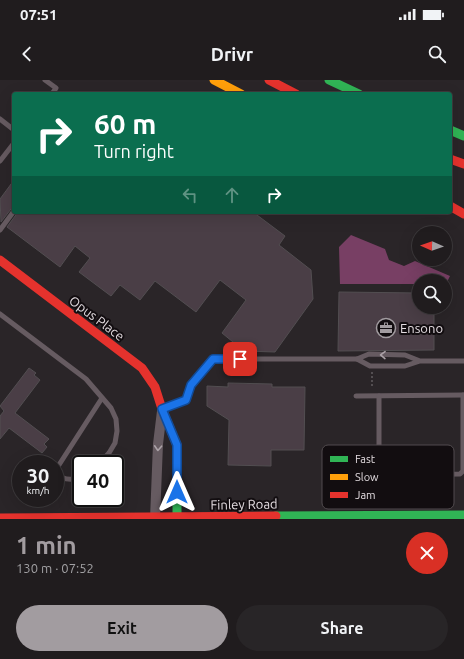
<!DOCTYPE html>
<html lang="en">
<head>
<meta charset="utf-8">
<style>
  body { margin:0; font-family:Ubuntu,sans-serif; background:#282527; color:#f1f3f6; height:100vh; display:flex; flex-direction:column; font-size:15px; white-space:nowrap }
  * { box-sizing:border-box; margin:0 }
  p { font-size:13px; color:#a2a1a4 }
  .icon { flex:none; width:22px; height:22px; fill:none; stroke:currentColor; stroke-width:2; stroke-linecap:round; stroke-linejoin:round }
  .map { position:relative; height:439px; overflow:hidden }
  .sheet { display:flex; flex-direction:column; background:#201c1e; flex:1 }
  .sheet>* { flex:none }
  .hud { position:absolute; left:12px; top:12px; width:440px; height:122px; border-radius:4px; box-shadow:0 4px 16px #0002,0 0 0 1px #3d3a3c; background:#0b6e4f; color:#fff; overflow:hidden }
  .needle { width:26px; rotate:272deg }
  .fabs { position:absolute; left:412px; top:146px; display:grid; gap:8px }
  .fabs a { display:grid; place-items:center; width:40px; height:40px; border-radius:50%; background:#201c1e; box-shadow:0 4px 16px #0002,0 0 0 1px #3d3a3c; font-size:20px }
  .speed { position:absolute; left:12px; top:375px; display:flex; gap:8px; font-size:20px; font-weight:700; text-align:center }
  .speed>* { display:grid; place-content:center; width:52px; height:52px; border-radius:50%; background:#201c1e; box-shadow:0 4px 16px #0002,0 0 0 1px #3d3a3c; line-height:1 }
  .speed small { font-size:10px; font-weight:400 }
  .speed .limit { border:2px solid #111; border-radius:6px; background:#fff; color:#111 }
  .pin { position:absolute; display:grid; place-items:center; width:34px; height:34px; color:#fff; margin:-17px; border-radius:8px; box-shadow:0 2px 6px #0006 }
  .me { position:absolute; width:44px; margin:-22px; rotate:0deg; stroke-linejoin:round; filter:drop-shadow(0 0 3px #0008) }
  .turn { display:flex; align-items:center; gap:14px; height:84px; padding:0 16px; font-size:18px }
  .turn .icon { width:52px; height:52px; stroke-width:2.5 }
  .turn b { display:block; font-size:28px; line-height:34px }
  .lanes { display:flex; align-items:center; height:38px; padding:0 16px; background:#0003; justify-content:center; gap:20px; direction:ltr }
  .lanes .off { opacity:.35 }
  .round { display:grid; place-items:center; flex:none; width:42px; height:42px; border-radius:21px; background:#282527 }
  .head { display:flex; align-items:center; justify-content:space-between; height:68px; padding:0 16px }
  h1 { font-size:24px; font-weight:700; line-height:30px; color:#a29ca0 }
  .cta { display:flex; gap:8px; margin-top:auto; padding:8px 16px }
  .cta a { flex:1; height:46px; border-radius:24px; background:#a29ca0; color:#111; font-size:16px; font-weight:700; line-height:46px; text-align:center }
  .cta a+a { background:#282527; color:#f1f3f6 }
  .status { display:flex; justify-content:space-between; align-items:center; height:28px; padding:0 20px; background:#201c1e; direction:ltr }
  .status svg { height:11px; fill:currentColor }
  header { display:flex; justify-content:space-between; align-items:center; height:52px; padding:0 16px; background:#201c1e; font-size:18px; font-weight:700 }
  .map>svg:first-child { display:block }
</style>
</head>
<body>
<div class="status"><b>07:51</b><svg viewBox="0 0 49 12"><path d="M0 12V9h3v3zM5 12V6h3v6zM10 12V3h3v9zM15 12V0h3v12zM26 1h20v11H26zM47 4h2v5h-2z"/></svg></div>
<header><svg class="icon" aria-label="back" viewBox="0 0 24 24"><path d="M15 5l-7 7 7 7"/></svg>Drivr<svg class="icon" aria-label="search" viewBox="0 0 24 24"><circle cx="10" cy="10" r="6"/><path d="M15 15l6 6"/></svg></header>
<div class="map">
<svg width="464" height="439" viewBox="0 0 464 439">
  <rect width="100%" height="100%" fill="#2a2528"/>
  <path fill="#783f64" d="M 351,155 L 385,169 L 389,180 L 404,186 L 415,181 L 450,196 L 446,204 L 445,204 L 445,201 L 419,201 L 419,204 L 340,204 L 339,167 Z"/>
  <g fill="#4a3e46" stroke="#524e51">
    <path d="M 14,100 L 14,127 L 11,129 L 1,142 L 0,119 Z"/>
    <path d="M 18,132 L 253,132 L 285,156 L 279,165 L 311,190 L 313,219 L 275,272 L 244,271 L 222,253 L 246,220 L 220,200 L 196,232 L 155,201 L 140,220 L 120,205 L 111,216 L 79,192 L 90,178 L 75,166 L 60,187 L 7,147 Z"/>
    <path d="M 339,212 L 419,213 L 419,227 L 434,227 L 434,270 L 338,271 Z"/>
    <path d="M 29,288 L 36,293 L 34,295 L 40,300 L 15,333 L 49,359 L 44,364 L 47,367 L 42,373 L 9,348 L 0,359 L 0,336 L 4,331 L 0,326 Z"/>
    <path d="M 228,303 L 272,304 L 272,307 L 305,307 L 304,370 L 271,370 L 271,386 L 228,385 L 229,340 L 207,326 L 207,306 L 228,307 Z"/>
  </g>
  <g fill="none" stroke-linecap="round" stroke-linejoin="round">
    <path stroke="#625c5f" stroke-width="1.5" stroke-dasharray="2 2" stroke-linecap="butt" d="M 372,292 L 372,308"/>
    <g stroke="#665b61" stroke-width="5">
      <path d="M 45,0 L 56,8 L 52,14"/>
      <path d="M 0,39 L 14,50"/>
      <path d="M 0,81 L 14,63"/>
      <path d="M 0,150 L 14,131"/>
      <path d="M 0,234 L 86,299 L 111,328 L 116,339 L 117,351 L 115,363 L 109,373 L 99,384"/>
      <path d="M 420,281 L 405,275 L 369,274 L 357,279 L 370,286 L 405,286 L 420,281 L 464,281"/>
      <path d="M 356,316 L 464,315"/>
      <path d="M 379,316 L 379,390 L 380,393 L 385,395 L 460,394 L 463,391 L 463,315"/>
      <path d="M 163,329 L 186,320 L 191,305 L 213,279 L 357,279"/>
      <path d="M 81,398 C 72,400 62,401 57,393 L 57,388 L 102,318"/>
    </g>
    <path stroke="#665b61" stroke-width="10" d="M 155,439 L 158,364 L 162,331"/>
    <g stroke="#30b455" stroke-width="9">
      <path d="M 329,0 L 359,14"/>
      <path d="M 450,50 L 464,56"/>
      <path d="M 177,372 L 177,439"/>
      <path d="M 276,436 L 464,435"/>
    </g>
    <path stroke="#ff9f0a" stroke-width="9" d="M 214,0 L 241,14"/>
    <g stroke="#e5322d" stroke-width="9">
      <path d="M 269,0 L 296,14"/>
      <path d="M 450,79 L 464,84"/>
      <path d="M 450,126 L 464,134"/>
      <path d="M 0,180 L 142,288 L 155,307 L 162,329 L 177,365 L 177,372"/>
      <path d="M 0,438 L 276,436"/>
    </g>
  </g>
  <defs><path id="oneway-chevron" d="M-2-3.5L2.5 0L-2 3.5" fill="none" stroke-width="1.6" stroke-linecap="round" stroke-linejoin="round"/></defs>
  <g stroke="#aba2a7">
    <use href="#oneway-chevron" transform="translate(383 275) rotate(-179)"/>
    <use href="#oneway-chevron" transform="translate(158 368) rotate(93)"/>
  </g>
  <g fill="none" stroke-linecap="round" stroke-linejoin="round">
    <defs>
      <path id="route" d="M 177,412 L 177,365 L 162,329 L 186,320 L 191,305 L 213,279 L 240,279"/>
    </defs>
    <use href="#route" stroke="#114b97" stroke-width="10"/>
    <use href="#route" stroke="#1a73e8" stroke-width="7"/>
  </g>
  <defs>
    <symbol id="office-ring" viewBox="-11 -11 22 22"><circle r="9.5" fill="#120d10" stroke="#a29ca0" stroke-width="1.5"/><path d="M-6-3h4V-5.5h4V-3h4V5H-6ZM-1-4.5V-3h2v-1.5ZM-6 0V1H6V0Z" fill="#a29ca0"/></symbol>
  </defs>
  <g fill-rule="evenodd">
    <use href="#office-ring" x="375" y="237" width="22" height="22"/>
  </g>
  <g text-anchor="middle" stroke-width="4" stroke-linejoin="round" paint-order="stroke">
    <g font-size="13" fill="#e3dce0" stroke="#120d10">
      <text transform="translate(97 238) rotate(37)" y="5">Opus Place</text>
      <text transform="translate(244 424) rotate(-1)" y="5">Finley Road</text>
    </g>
    <g font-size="13" fill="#e3dce0" stroke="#120d10" text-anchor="start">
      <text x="400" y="253">Ensono</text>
    </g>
  </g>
  <rect x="322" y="365" width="132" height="64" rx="6" fill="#120d10" stroke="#514b4e" stroke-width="1"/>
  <rect x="330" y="376" width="18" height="6" fill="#30b455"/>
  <rect x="330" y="394" width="18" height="6" fill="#ff9f0a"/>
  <rect x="330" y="412" width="18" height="6" fill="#e5322d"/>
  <g font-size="11" fill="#e3dce0">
    <text x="355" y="383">Fast</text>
    <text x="355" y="401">Slow</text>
    <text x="355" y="419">Jam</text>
  </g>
</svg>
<div class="fabs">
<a><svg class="needle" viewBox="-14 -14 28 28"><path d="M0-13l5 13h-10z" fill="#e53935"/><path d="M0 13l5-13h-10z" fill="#a2a1a4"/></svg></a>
<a><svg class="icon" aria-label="search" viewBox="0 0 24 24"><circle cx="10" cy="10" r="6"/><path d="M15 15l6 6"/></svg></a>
</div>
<div class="speed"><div>30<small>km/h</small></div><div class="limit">40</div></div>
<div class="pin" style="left:240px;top:279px;background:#d93025"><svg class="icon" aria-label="arrive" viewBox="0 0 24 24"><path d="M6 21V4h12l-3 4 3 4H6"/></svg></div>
<svg class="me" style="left:177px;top:412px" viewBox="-20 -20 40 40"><path d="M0-17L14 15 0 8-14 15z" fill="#1a73e8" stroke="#fff" stroke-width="4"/></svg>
<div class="hud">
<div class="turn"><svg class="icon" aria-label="right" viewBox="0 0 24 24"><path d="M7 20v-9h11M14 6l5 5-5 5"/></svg><div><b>60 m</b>Turn right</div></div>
<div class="lanes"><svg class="icon off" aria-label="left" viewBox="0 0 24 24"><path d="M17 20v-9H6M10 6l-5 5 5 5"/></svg><svg class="icon off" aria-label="ahead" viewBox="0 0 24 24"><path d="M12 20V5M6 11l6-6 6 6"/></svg><svg class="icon" aria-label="right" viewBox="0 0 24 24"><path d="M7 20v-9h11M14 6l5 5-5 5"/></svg></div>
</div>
</div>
<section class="sheet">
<div class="head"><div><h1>1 min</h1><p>130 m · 07:52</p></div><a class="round" style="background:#d93025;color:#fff"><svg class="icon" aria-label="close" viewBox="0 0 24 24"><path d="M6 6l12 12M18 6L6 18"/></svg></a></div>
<div class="cta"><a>Exit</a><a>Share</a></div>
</section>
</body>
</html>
